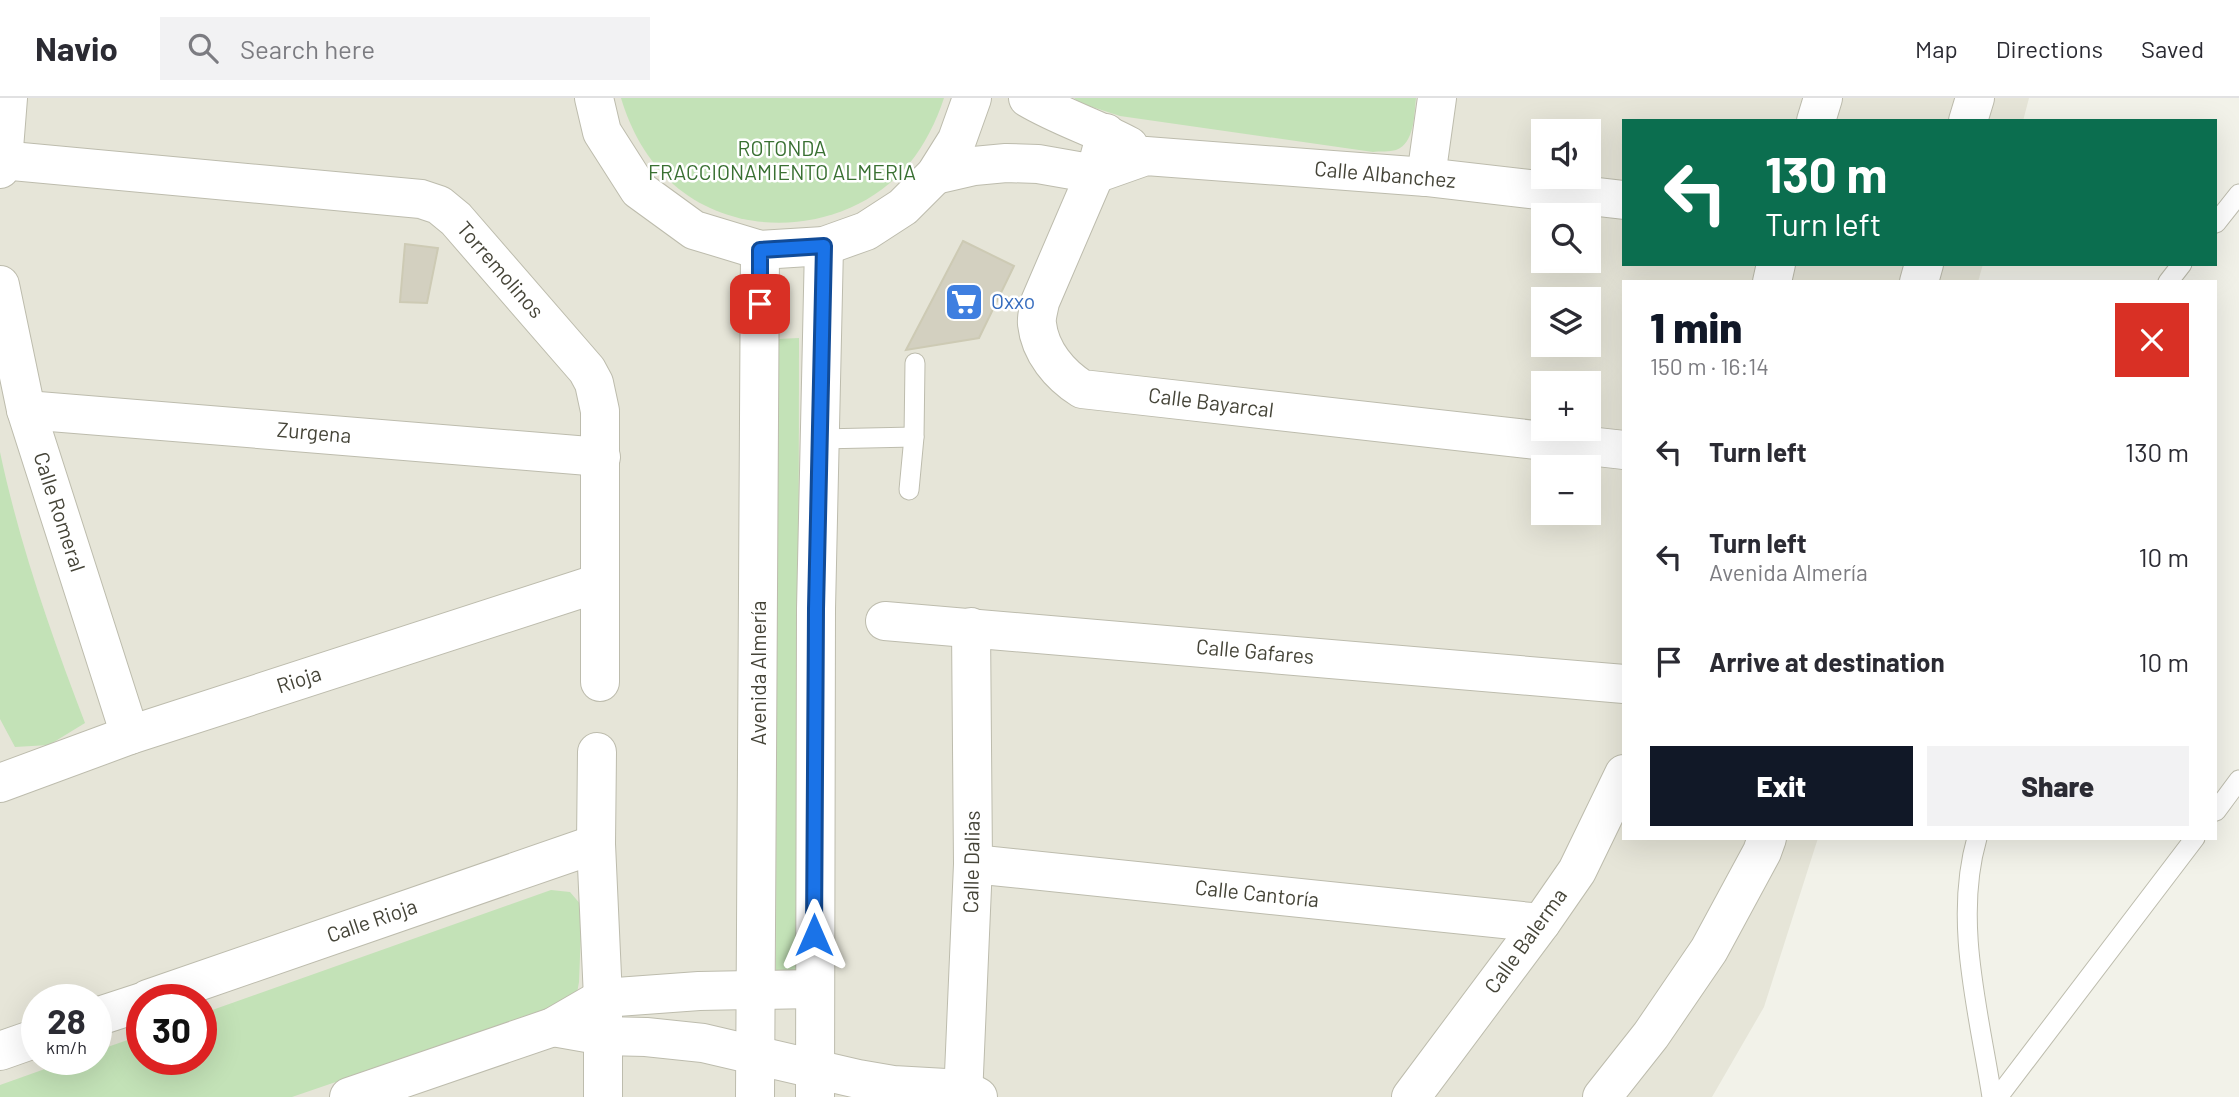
<!DOCTYPE html>
<html lang="en">
<head>
<meta charset="utf-8">
<style>
  body { margin:0; font-family:Barlow,sans-serif; background:#f2f2f3; color:#2b2b33; height:100vh; display:flex; flex-direction:column; font-size:26px; white-space:nowrap }
  * { box-sizing:border-box; margin:0 }
  p { font-size:23px; color:#7c7c81 }
  .icon { flex:none; width:38px; height:38px; fill:none; stroke:currentColor; stroke-width:2; stroke-linecap:round; stroke-linejoin:round }
  .map { position:relative; flex:1; overflow:hidden }
  .side { position:absolute; left:1622px; top:182px; width:595px; height:560px; display:flex; flex-direction:column; background:#fff; border-radius:0px; box-shadow:0 7px 28px #0002 }
  .side>* { flex:none }
  .top-card { position:absolute; left:1622px; top:21px; width:595px; height:147px; border-radius:0px; box-shadow:0 7px 28px #0002; background:#0b6e4f; color:#fff; overflow:hidden }
  .fabs { position:absolute; left:1531px; top:21px; display:grid; gap:14px }
  .fabs a { display:grid; place-items:center; width:70px; height:70px; border-radius:0px; background:#fff; box-shadow:0 7px 28px #0002; font-size:35px }
  .speed { position:absolute; left:21px; top:886px; display:flex; gap:14px; font-size:35px; font-weight:700; text-align:center }
  .speed>* { display:grid; place-content:center; width:91px; height:91px; border-radius:50%; background:#fff; box-shadow:0 7px 28px #0002; line-height:1 }
  .speed small { font-size:18px; font-weight:400 }
  .speed .limit { border:10px solid #d22; background:#fff; color:#111 }
  .pin { position:absolute; display:grid; place-items:center; width:60px; height:60px; color:#fff; margin:-30px; border-radius:14px; box-shadow:0 4px 10px #0006 }
  .me { position:absolute; width:77px; margin:-38px; rotate:0deg; stroke-linejoin:round; filter:drop-shadow(0 0 5px #0008) }
  .turn { display:flex; align-items:center; gap:24px; height:147px; padding:0 28px; font-size:32px }
  .turn .icon { width:91px; height:91px; stroke-width:2.5 }
  .turn b { display:block; font-size:49px; line-height:60px }
  .round { display:grid; place-items:center; flex:none; width:74px; height:74px; border-radius:0px; background:#f2f2f3 }
  .overview { display:flex; align-items:center; justify-content:space-between; height:119px; padding:0 28px }
  h1 { font-size:42px; font-weight:800; line-height:52px; color:#111827 }
  .cta { display:flex; gap:14px; margin-top:auto; padding:14px 28px }
  .cta a { flex:1; height:80px; border-radius:0px; background:#111827; color:#fff; font-size:28px; font-weight:800; line-height:80px; text-align:center }
  .cta a+a { background:#f2f2f3; color:#2b2b33 }
  ul { padding:0; list-style:none }
  li { display:flex; align-items:center; gap:21px; height:105px; padding:0 28px }
  li div { flex:1 }
  li b { display:block; font-size:26px }
  li em { font-style:normal }
  header { display:flex; align-items:center; gap:42px; box-sizing:border-box; height:98px; padding:0 35px; background:#fff; border-bottom:2px solid #e1e1e2 }
  header strong { font-size:33px }
  nav { display:flex; gap:38px; margin-inline-start:auto; font-size:24px }
  .search { width:490px; height:63px; background:#f2f2f3; display:flex; align-items:center; gap:18px; box-sizing:border-box; padding:0 24px; border-radius:0px; color:#7c7c81; font-size:26px }
  .map>svg:first-child { display:block }
</style>
</head>
<body>
<header>
<strong>Navio</strong>
<div class="search"><svg class="icon" aria-label="search" viewBox="0 0 24 24"><circle cx="10" cy="10" r="6"/><path d="M15 15l6 6"/></svg>Search here</div>
<nav><a>Map</a><a>Directions</a><a>Saved</a></nav>
</header>
<div class="map">
<svg width="2239" height="999" viewBox="0 0 2239 999">
  <rect width="100%" height="100%" fill="#f2f2e9"/>
  <path fill="#e6e5d8" fill-rule="evenodd" d="M 0,0 L 2029,0 L 2023,23 L 1624,23 L 1624,166 L 1983,166 L 1978,184 L 1624,184 L 1624,740 L 1818,740 L 1764,909 L 1712,999 L 0,999 ZM 1544,33 L 1589,33 L 1589,79 L 1544,79 ZM 1544,117 L 1589,117 L 1589,163 L 1544,163 ZM 1544,201 L 1589,201 L 1589,247 L 1544,247 ZM 1544,285 L 1589,285 L 1589,331 L 1544,331 ZM 1544,369 L 1589,369 L 1589,415 L 1544,415 ZM 37,901 L 96,901 L 96,961 L 37,961 ZM 142,901 L 201,901 L 201,961 L 142,961 Z"/>
  <g fill="#c3e2b7">
    <path d="M 621,0 L 944,0 C 936,24 925,46 909,66 C 852,134 741,146 673,86 C 647,62 631,33 621,0 Z"/>
    <path d="M 1074,0 L 1416,0 C 1414,16 1415,45 1396,52 C 1390,54 1379,53 1373,54 L 1120,18 L 1080,5 Z"/>
    <path d="M 799,240 L 798,876 L 776,876 L 777,241 Z"/>
    <path d="M 0,354 C 20,448 51,536 85,625 L 49,647 L 15,649 L 0,621 Z"/>
    <path d="M 551,792 L 570,794 L 582,808 L 579,884 L 577,895 L 557,908 L 292,999 L 0,999 L 0,987 L 73,961 L 96,961 L 96,953 L 142,937 L 142,961 L 201,961 L 201,916 Z"/>
  </g>
  <g fill="#d3d0c0" stroke="#cdcab4" stroke-width="2">
    <path d="M 963,143 L 1014,168 L 979,240 L 906,252 Z"/>
    <path d="M 405,146 L 438,150 L 427,205 L 400,204 Z"/>
  </g>
  <g fill="none" stroke-linecap="round" stroke-linejoin="round">
    <defs>
      <g id="lane">
        <path d="M 2216,125 L 2239,96"/>
        <path d="M 2168,184 L 2182,166"/>
        <path d="M 820,341 L 914,339"/>
        <path d="M 909,392 L 914,339 L 915,265"/>
        <path d="M 2216,713 L 2239,682"/>
        <path d="M 1977,740 C 1953,823 1979,915 1992,999"/>
        <path d="M 1998,999 L 2195,740"/>
      </g>
      <g id="street">
        <path d="M 594,0 L 602,34 L 639,92 L 694,132 L 760,152 L 824,148 L 866,133 L 903,109 L 935,77 L 957,42 L 972,0"/>
        <path d="M 1028,0 C 1060,19 1096,30 1129,48"/>
        <path d="M 1816,23 L 1823,0"/>
        <path d="M 1968,23 L 1975,0"/>
        <path d="M 1106,35 L 1095,76 L 1040,204 C 1039,211 1036,219 1037,226 C 1040,254 1060,277 1082,291 L 1624,352"/>
        <path d="M 0,62 L 421,101 L 439,107 L 456,121 L 587,272 L 594,285 L 600,313 L 600,584"/>
        <path d="M 0,71 L 3,63 L 8,0"/>
        <path d="M 935,77 L 974,68 L 1006,65 L 1038,66 L 1095,76 L 1146,58 L 1426,79 L 1624,102"/>
        <path d="M 1426,79 L 1437,0"/>
        <path d="M 1772,184 L 1776,166"/>
        <path d="M 1919,184 L 1924,166"/>
        <path d="M 0,187 L 26,312 L 130,637"/>
        <path d="M 26,312 L 601,359"/>
        <path d="M 885,523 L 1624,586"/>
        <path d="M 597,654 L 596,746 L 603,900 L 603,999"/>
        <path d="M 0,685 L 130,637 L 599,485"/>
        <path d="M 973,766 L 1541,825"/>
        <path d="M 148,901 L 596,746"/>
        <path d="M 96,919 L 142,904"/>
        <path d="M 553,929 L 604,938 L 646,939 L 703,945 L 858,981 L 893,987 L 963,991 L 978,999"/>
        <path d="M 0,953 L 37,940"/>
        <path d="M 349,999 L 553,929 L 603,900 L 699,893 L 814,891"/>
        <path d="M 755,999 L 760,152"/>
        <path d="M 815,999 L 816,511 L 824,148"/>
        <path d="M 963,999 L 973,766 L 971,529"/>
        <path d="M 1411,999 L 1541,825 L 1577,773 L 1624,676"/>
        <path d="M 1602,999 L 1651,937 L 1709,852 L 1762,754 L 1767,740"/>
      </g>
    </defs>
    <use href="#lane" stroke="#bdbcad" stroke-width="21"/>
    <use href="#street" stroke="#bdbcad" stroke-width="40"/>
    <use href="#lane" stroke="#fff" stroke-width="19"/>
    <use href="#street" stroke="#fff" stroke-width="38"/>
  </g>
  <g fill="none" stroke-linecap="round" stroke-linejoin="round">
    <defs>
      <path id="route" d="M 760,206 L 760,152 L 824,148 L 816,511 L 814,837"/>
    </defs>
    <use href="#route" stroke="#114b97" stroke-width="18"/>
    <use href="#route" stroke="#1a73e8" stroke-width="12"/>
  </g>
  <defs>
    <symbol id="supermarket-square" viewBox="-11 -11 22 22"><rect x="-9" y="-9" width="18" height="18" rx="4" fill="#3f7fe0" stroke="#fff"/><path d="M-6-5.5h2.5l.6 2H6L4.5 2H-2.5L-4.4-4H-6ZM-1.5 3.2a1.3 1.3 0 1 0 .1 0ZM3 3.2a1.3 1.3 0 1 0 .1 0Z" fill="#fff"/></symbol>
  </defs>
  <g fill-rule="evenodd">
    <use href="#supermarket-square" x="942" y="182" width="44" height="44"/>
  </g>
  <g text-anchor="middle" stroke-width="5" stroke-linejoin="round" paint-order="stroke">
    <g font-size="21" fill="#397032" stroke="#fff">
      <text x="782" y="58">ROTONDA<tspan x="782" dy="24">FRACCIONAMIENTO ALMERIA</tspan></text>
    </g>
    <g font-size="21" fill="#454438" stroke="#fff">
      <text transform="translate(1385 77) rotate(5)" y="7">Calle Albanchez</text>
      <text transform="translate(500 172) rotate(49)" y="7">Torremolinos</text>
      <text transform="translate(1211 305) rotate(7)" y="7">Calle Bayarcal</text>
      <text transform="translate(314 335) rotate(5)" y="7">Zurgena</text>
      <text transform="translate(59 414) rotate(72)" y="7">Calle Romeral</text>
      <text transform="translate(1255 554) rotate(5)" y="7">Calle Gafares</text>
      <text transform="translate(759 575) rotate(-90)" y="7">Avenida Almería</text>
      <text transform="translate(299 582) rotate(-18)" y="7">Rioja</text>
      <text transform="translate(972 764) rotate(-89)" y="7">Calle Dalias</text>
      <text transform="translate(1257 796) rotate(6)" y="7">Calle Cantoría</text>
      <text transform="translate(372 823) rotate(-19)" y="7">Calle Rioja</text>
      <text transform="translate(1526 843) rotate(-54)" y="7">Calle Balerma</text>
    </g>
    <g font-size="21" fill="#366cbe" stroke="#fff" text-anchor="start">
      <text x="991" y="211">Oxxo</text>
    </g>
  </g>
</svg>
<div class="fabs">
<a><svg class="icon" aria-label="sound" viewBox="0 0 24 24"><path d="M4 9h4l5-4v14l-5-4H4zM17 9q2 3 0 6"/></svg></a>
<a><svg class="icon" aria-label="search" viewBox="0 0 24 24"><circle cx="10" cy="10" r="6"/><path d="M15 15l6 6"/></svg></a>
<a><svg class="icon" aria-label="layers" viewBox="0 0 24 24"><path d="M12 4l9 5-9 5-9-5zM3 14l9 5 9-5"/></svg></a>
<a>+</a>
<a>−</a>
</div>
<div class="speed"><div>28<small>km/h</small></div><div class="limit">30</div></div>
<div class="pin" style="left:760px;top:206px;background:#d93025"><svg class="icon" aria-label="arrive" viewBox="0 0 24 24"><path d="M6 21V4h12l-3 4 3 4H6"/></svg></div>
<svg class="me" style="left:814px;top:837px" viewBox="-20 -20 40 40"><path d="M0-17L14 15 0 8-14 15z" fill="#1a73e8" stroke="#fff" stroke-width="4"/></svg>
<div class="top-card">
<div class="turn"><svg class="icon" aria-label="left" viewBox="0 0 24 24"><path d="M17 20v-9H6M10 6l-5 5 5 5"/></svg><div><b>130 m</b>Turn left</div></div>
</div>
<section class="side">
<div class="overview"><div><h1>1 min</h1><p>150 m · 16:14</p></div><a class="round" style="background:#d93025;color:#fff"><svg class="icon" aria-label="close" viewBox="0 0 24 24"><path d="M6 6l12 12M18 6L6 18"/></svg></a></div>
<ul>
<li><svg class="icon" aria-label="left" viewBox="0 0 24 24"><path d="M17 20v-9H6M10 6l-5 5 5 5"/></svg><div><b>Turn left</b></div><em>130 m</em></li>
<li><svg class="icon" aria-label="left" viewBox="0 0 24 24"><path d="M17 20v-9H6M10 6l-5 5 5 5"/></svg><div><b>Turn left</b><p>Avenida Almería</p></div><em>10 m</em></li>
<li><svg class="icon" aria-label="arrive" viewBox="0 0 24 24"><path d="M6 21V4h12l-3 4 3 4H6"/></svg><div><b>Arrive at destination</b></div><em>10 m</em></li>
</ul>
<div class="cta"><a>Exit</a><a>Share</a></div>
</section>
</div>
</body>
</html>
